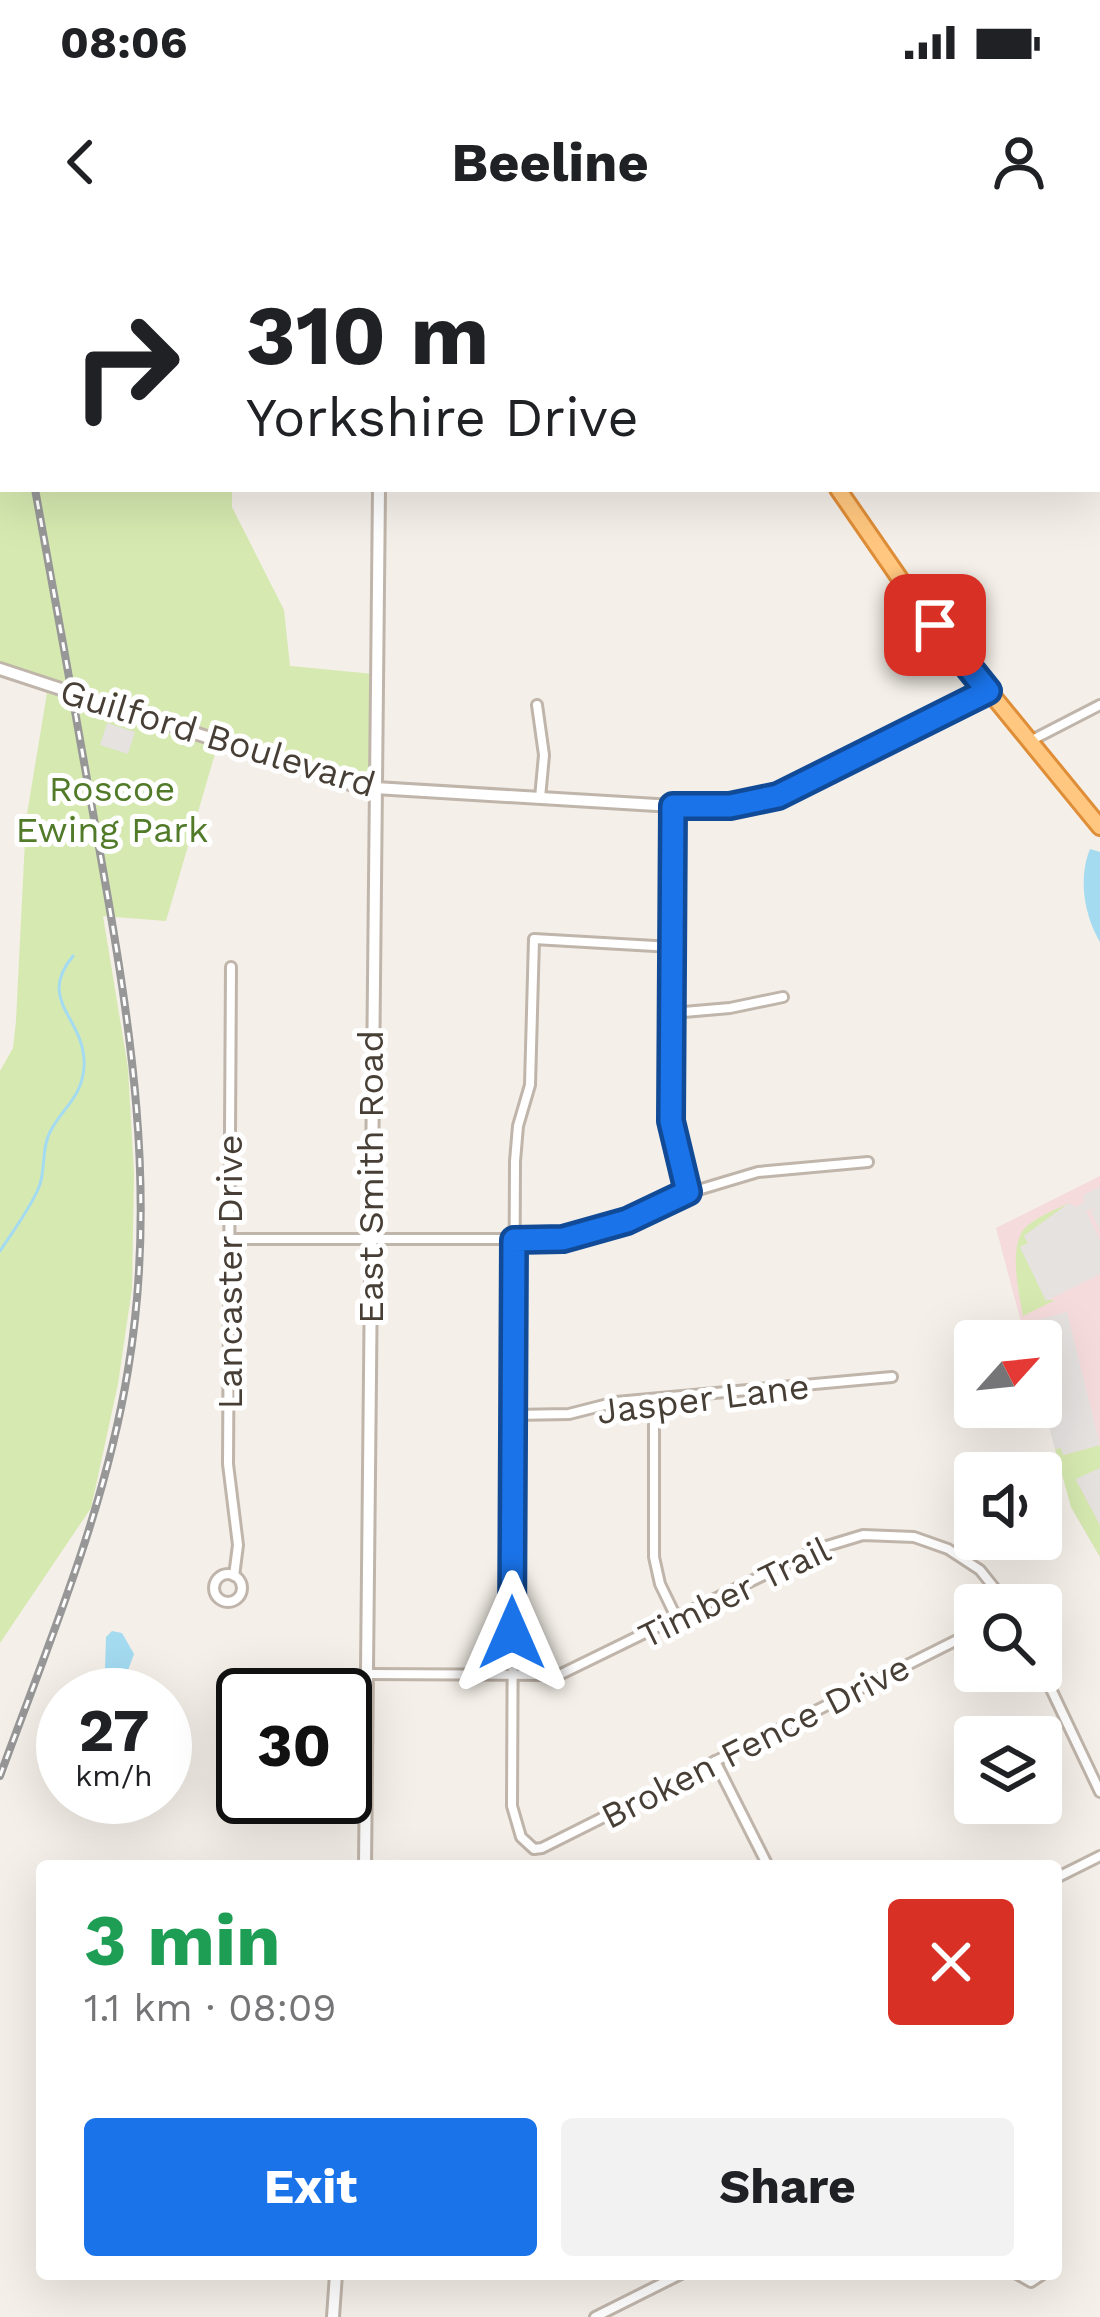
<!DOCTYPE html>
<html lang="en">
<head>
<meta charset="utf-8">
<style>
  body { margin:0; font-family:"Work Sans",sans-serif; background:#f2f2f2; color:#202124; height:100vh; display:flex; flex-direction:column; font-size:45px; white-space:nowrap }
  * { box-sizing:border-box; margin:0 }
  p { font-size:39px; color:#757577 }
  .icon { flex:none; width:66px; height:66px; fill:none; stroke:currentColor; stroke-width:2; stroke-linecap:round; stroke-linejoin:round }
  .map { position:relative; flex:1; overflow:hidden }
  .sheet { position:absolute; left:36px; top:1620px; width:1026px; height:420px; display:flex; flex-direction:column; background:#fff; border-radius:12px; box-shadow:0 12px 48px #0002 }
  .sheet>* { flex:none }
  .guide { position:absolute; left:0px; top:0px; width:1101px; height:252px; box-shadow:0 12px 48px #0002; background:#fff; color:#202124; overflow:hidden }
  .needle { width:78px; rotate:63deg }
  .controls { position:absolute; left:954px; top:1080px; display:grid; gap:24px }
  .controls a { display:grid; place-items:center; width:108px; height:108px; border-radius:12px; background:#fff; box-shadow:0 12px 48px #0002; font-size:60px }
  .speed { position:absolute; left:36px; top:1428px; display:flex; gap:24px; font-size:60px; font-weight:700; text-align:center }
  .speed>* { display:grid; place-content:center; width:156px; height:156px; border-radius:50%; background:#fff; box-shadow:0 12px 48px #0002; line-height:1 }
  .speed small { font-size:30px; font-weight:400 }
  .speed .limit { border:6px solid #111; border-radius:18px; background:#fff; color:#111 }
  .pin { position:absolute; display:grid; place-items:center; width:102px; height:102px; color:#fff; margin:-51px; border-radius:24px; box-shadow:0 6px 18px #0006 }
  .me { position:absolute; width:132px; margin:-66px; rotate:0deg; stroke-linejoin:round; filter:drop-shadow(0 0 9px #0008) }
  .turn { display:flex; align-items:center; gap:42px; height:252px; padding:0 48px; font-size:54px }
  .turn .icon { width:156px; height:156px; stroke-width:2.5 }
  .turn b { display:block; font-size:84px; line-height:102px }
  .round { display:grid; place-items:center; flex:none; width:126px; height:126px; border-radius:12px; background:#f2f2f2 }
  .overview { display:flex; align-items:center; justify-content:space-between; height:204px; padding:0 48px }
  h1 { font-size:72px; font-weight:700; line-height:90px; color:#1e9e55 }
  .cta { display:flex; gap:24px; margin-top:auto; padding:24px 48px }
  .cta a { flex:1; height:138px; border-radius:12px; background:#1a73e8; color:#fff; font-size:48px; font-weight:700; line-height:138px; text-align:center }
  .cta a+a { background:#f2f2f2; color:#202124 }
  .status { display:flex; justify-content:space-between; align-items:center; height:84px; padding:0 60px; background:#fff; direction:ltr }
  .status svg { height:33px; fill:currentColor }
  header { display:flex; justify-content:space-between; align-items:center; height:156px; padding:0 48px; background:#fff; font-size:54px; font-weight:700 }
  .map>svg:first-child { display:block }
</style>
</head>
<body>
<div class="status"><b>08:06</b><svg viewBox="0 0 49 12"><path d="M0 12V9h3v3zM5 12V6h3v6zM10 12V3h3v9zM15 12V0h3v12zM26 1h20v11H26zM47 4h2v5h-2z"/></svg></div>
<header><svg class="icon" aria-label="back" viewBox="0 0 24 24"><path d="M15 5l-7 7 7 7"/></svg>Beeline<svg class="icon" aria-label="person" viewBox="0 0 24 24"><circle cx="12" cy="8" r="4"/><path d="M4 21q1-7 8-7t8 7"/></svg></header>
<div class="map">
<svg width="1100" height="2077" viewBox="0 0 1100 2077">
  <rect width="100%" height="100%" fill="#f4efe8"/>
  <path fill="#f5dbdb" d="M 1100,936 L 1100,1317 L 1071,1267 L 1041,1156 L 1041,1101 L 1026,1101 L 996,988 Z"/>
  <g fill="#d6e9b0">
    <path d="M 714,0 L 982,0 L 976,3 Z"/>
    <path d="M 0,148 L 3,249 L 232,249 L 232,267 L 284,370 L 290,426 L 374,434 L 372,547 L 0,423 Z"/>
    <path d="M 47,453 L 217,507 L 166,681 L 103,676 L 128,828 L 134,934 L 132,1048 L 118,1144 L 91,1268 L 0,1403 L 0,831 L 13,808 L 16,781 L 26,580 Z"/>
    <path d="M 1069,963 L 1024,996 L 1028,1003 L 1020,1007 L 1047,1060 L 1055,1060 L 1023,1076 C 1019,1053 1008,1007 1025,988 C 1036,977 1055,970 1069,963 Z"/>
    <path d="M 1100,1205 L 1100,1228 L 1076,1240 L 1100,1285 L 1100,1317 L 1071,1267 L 1055,1209 L 1061,1208 L 1064,1215 Z"/>
  </g>
  <g fill="#e5e2e0">
    <path d="M 107,483 L 135,492 L 128,514 L 100,505 Z"/>
    <path d="M 1100,947 L 1100,990 L 1091,972 L 1096,968 L 1086,971 L 1100,1000 L 1100,1034 L 1046,1061 L 1020,1007 L 1028,1003 L 1024,996 L 1069,963 L 1075,967 L 1084,963 L 1083,955 Z"/>
    <path d="M 1067,1072 L 1100,1205 L 1063,1215 L 1061,1208 L 1055,1209 L 1041,1156 L 1041,1101 L 1026,1101 L 1022,1084 Z"/>
    <path d="M 1100,1228 L 1100,1285 L 1076,1239 Z"/>
  </g>
  <g fill="#a4dbf1">
    <path d="M 1090,609 L 1100,612 L 1100,702 C 1084,675 1078,638 1090,609 Z"/>
    <path d="M 112,1391 L 122,1393 L 134,1414 L 125,1438 L 113,1438 L 105,1429 L 106,1397 Z"/>
  </g>
  <g fill="none" stroke-linecap="round" stroke-linejoin="round">
    <path stroke="#a4dbf1" stroke-width="3" d="M 0,1011 C 13,991 30,969 39,947 C 46,930 41,909 50,892 C 62,868 82,858 84,827 C 87,778 35,762 73,716"/>
    <defs>
      <g id="minor">
        <path d="M 537,465 L 544,515 L 540,558"/>
        <path d="M 1032,500 L 1100,465"/>
        <path d="M 673,566 L 671,881 L 688,953"/>
        <path d="M 672,707 L 534,699 L 530,845 L 518,886 L 515,921 L 512,1566 L 521,1597 L 534,1609 L 542,1608 L 975,1391"/>
        <path d="M 231,727 L 228,1224 L 238,1305 L 234,1336"/>
        <path d="M 672,773 L 730,768 L 783,757"/>
        <path d="M 229,999 L 563,999 L 627,981 L 688,953 L 758,932 L 868,922"/>
        <path d="M 654,1159 L 654,1317 L 660,1344 L 677,1379"/>
        <path d="M 513,1175 L 569,1174 L 616,1162 L 892,1137"/>
        <circle cx="228" cy="1348" r="14"/>
        <path d="M 1041,1428 L 1100,1552"/>
        <path d="M 367,1434 L 559,1435 L 817,1309 L 863,1295 L 914,1297 L 948,1309 L 980,1330 L 1008,1365"/>
        <path d="M 715,1521 L 768,1626"/>
        <path d="M 1056,1638 L 1100,1616"/>
        <path d="M 1017,2034 L 1031,2042 L 1043,2034"/>
        <path d="M 595,2077 L 681,2034"/>
      </g>
      <g id="tertiary">
        <path d="M 381,0 L 381,3"/>
        <path d="M 0,429 L 359,547 L 673,566 L 731,566 L 778,556 L 988,451"/>
        <path d="M 365,1626 L 379,249"/>
        <path d="M 333,2077 L 336,2034"/>
      </g>
      <g id="trunk">
        <path d="M 698,0 L 699,3"/>
        <path d="M 838,249 L 916,362 L 1100,587"/>
      </g>
    </defs>
    <use href="#minor" stroke="#c0b5aa" stroke-width="14"/>
    <use href="#tertiary" stroke="#c0b5aa" stroke-width="16"/>
    <use href="#trunk" stroke="#df8d37" stroke-width="20"/>
    <use href="#minor" stroke="#fff" stroke-width="8"/>
    <use href="#tertiary" stroke="#fff" stroke-width="10"/>
    <use href="#trunk" stroke="#ffc77f" stroke-width="14"/>
    <defs>
      <g id="rail">
        <path d="M 0,52 L 3,69"/>
        <path d="M 0,1536 C 49,1402 105,1271 128,1130 C 158,952 130,782 99,607 C 78,488 57,368 35,249"/>
      </g>
    </defs>
    <use href="#rail" stroke="#979797" stroke-width="8"/>
    <use href="#rail" stroke="#fff" stroke-width="3" stroke-dasharray="9" stroke-linecap="butt"/>
  </g>
  <g fill="none" stroke-linecap="round" stroke-linejoin="round">
    <defs>
      <path id="route" d="M 512,1393 L 514,1000 L 563,999 L 627,981 L 688,952 L 671,881 L 673,566 L 730,566 L 778,556 L 988,451 L 935,385"/>
    </defs>
    <use href="#route" stroke="#114b97" stroke-width="30"/>
    <use href="#route" stroke="#1a73e8" stroke-width="21"/>
  </g>
  <g text-anchor="middle" stroke-width="10" stroke-linejoin="round" paint-order="stroke">
    <g font-size="36" fill="#473f36" stroke="#fff">
      <text transform="translate(218 497) rotate(17)" y="13">Guilford Boulevard</text>
      <text transform="translate(370 937) rotate(-90)" y="13">East Smith Road</text>
      <text transform="translate(229 1032) rotate(-90)" y="13">Lancaster Drive</text>
      <text transform="translate(703 1158) rotate(-7)" y="13">Jasper Lane</text>
      <text transform="translate(734 1352) rotate(-26)" y="13">Timber Trail</text>
      <text transform="translate(755 1501) rotate(-27)" y="13">Broken Fence Drive</text>
    </g>
    <g font-size="36" fill="#517a29" stroke="#fff">
      <text x="112" y="561">Roscoe<tspan x="112" dy="41">Ewing Park</tspan></text>
    </g>
  </g>
</svg>
<div class="controls">
<a><svg class="needle" viewBox="-14 -14 28 28"><path d="M0-13l5 13h-10z" fill="#e53935"/><path d="M0 13l5-13h-10z" fill="#757577"/></svg></a>
<a><svg class="icon" aria-label="sound" viewBox="0 0 24 24"><path d="M4 9h4l5-4v14l-5-4H4zM17 9q2 3 0 6"/></svg></a>
<a><svg class="icon" aria-label="search" viewBox="0 0 24 24"><circle cx="10" cy="10" r="6"/><path d="M15 15l6 6"/></svg></a>
<a><svg class="icon" aria-label="layers" viewBox="0 0 24 24"><path d="M12 4l9 5-9 5-9-5zM3 14l9 5 9-5"/></svg></a>
</div>
<div class="speed"><div>27<small>km/h</small></div><div class="limit">30</div></div>
<div class="pin" style="left:935px;top:385px;background:#d93025"><svg class="icon" aria-label="arrive" viewBox="0 0 24 24"><path d="M6 21V4h12l-3 4 3 4H6"/></svg></div>
<svg class="me" style="left:512px;top:1393px" viewBox="-20 -20 40 40"><path d="M0-17L14 15 0 8-14 15z" fill="#1a73e8" stroke="#fff" stroke-width="4"/></svg>
<div class="guide">
<div class="turn"><svg class="icon" aria-label="right" viewBox="0 0 24 24"><path d="M7 20v-9h11M14 6l5 5-5 5"/></svg><div><b>310 m</b>Yorkshire Drive</div></div>
</div>
<section class="sheet">
<div class="overview"><div><h1>3 min</h1><p>1.1 km · 08:09</p></div><a class="round" style="background:#d93025;color:#fff"><svg class="icon" aria-label="close" viewBox="0 0 24 24"><path d="M6 6l12 12M18 6L6 18"/></svg></a></div>
<div class="cta"><a>Exit</a><a>Share</a></div>
</section>
</div>
</body>
</html>
